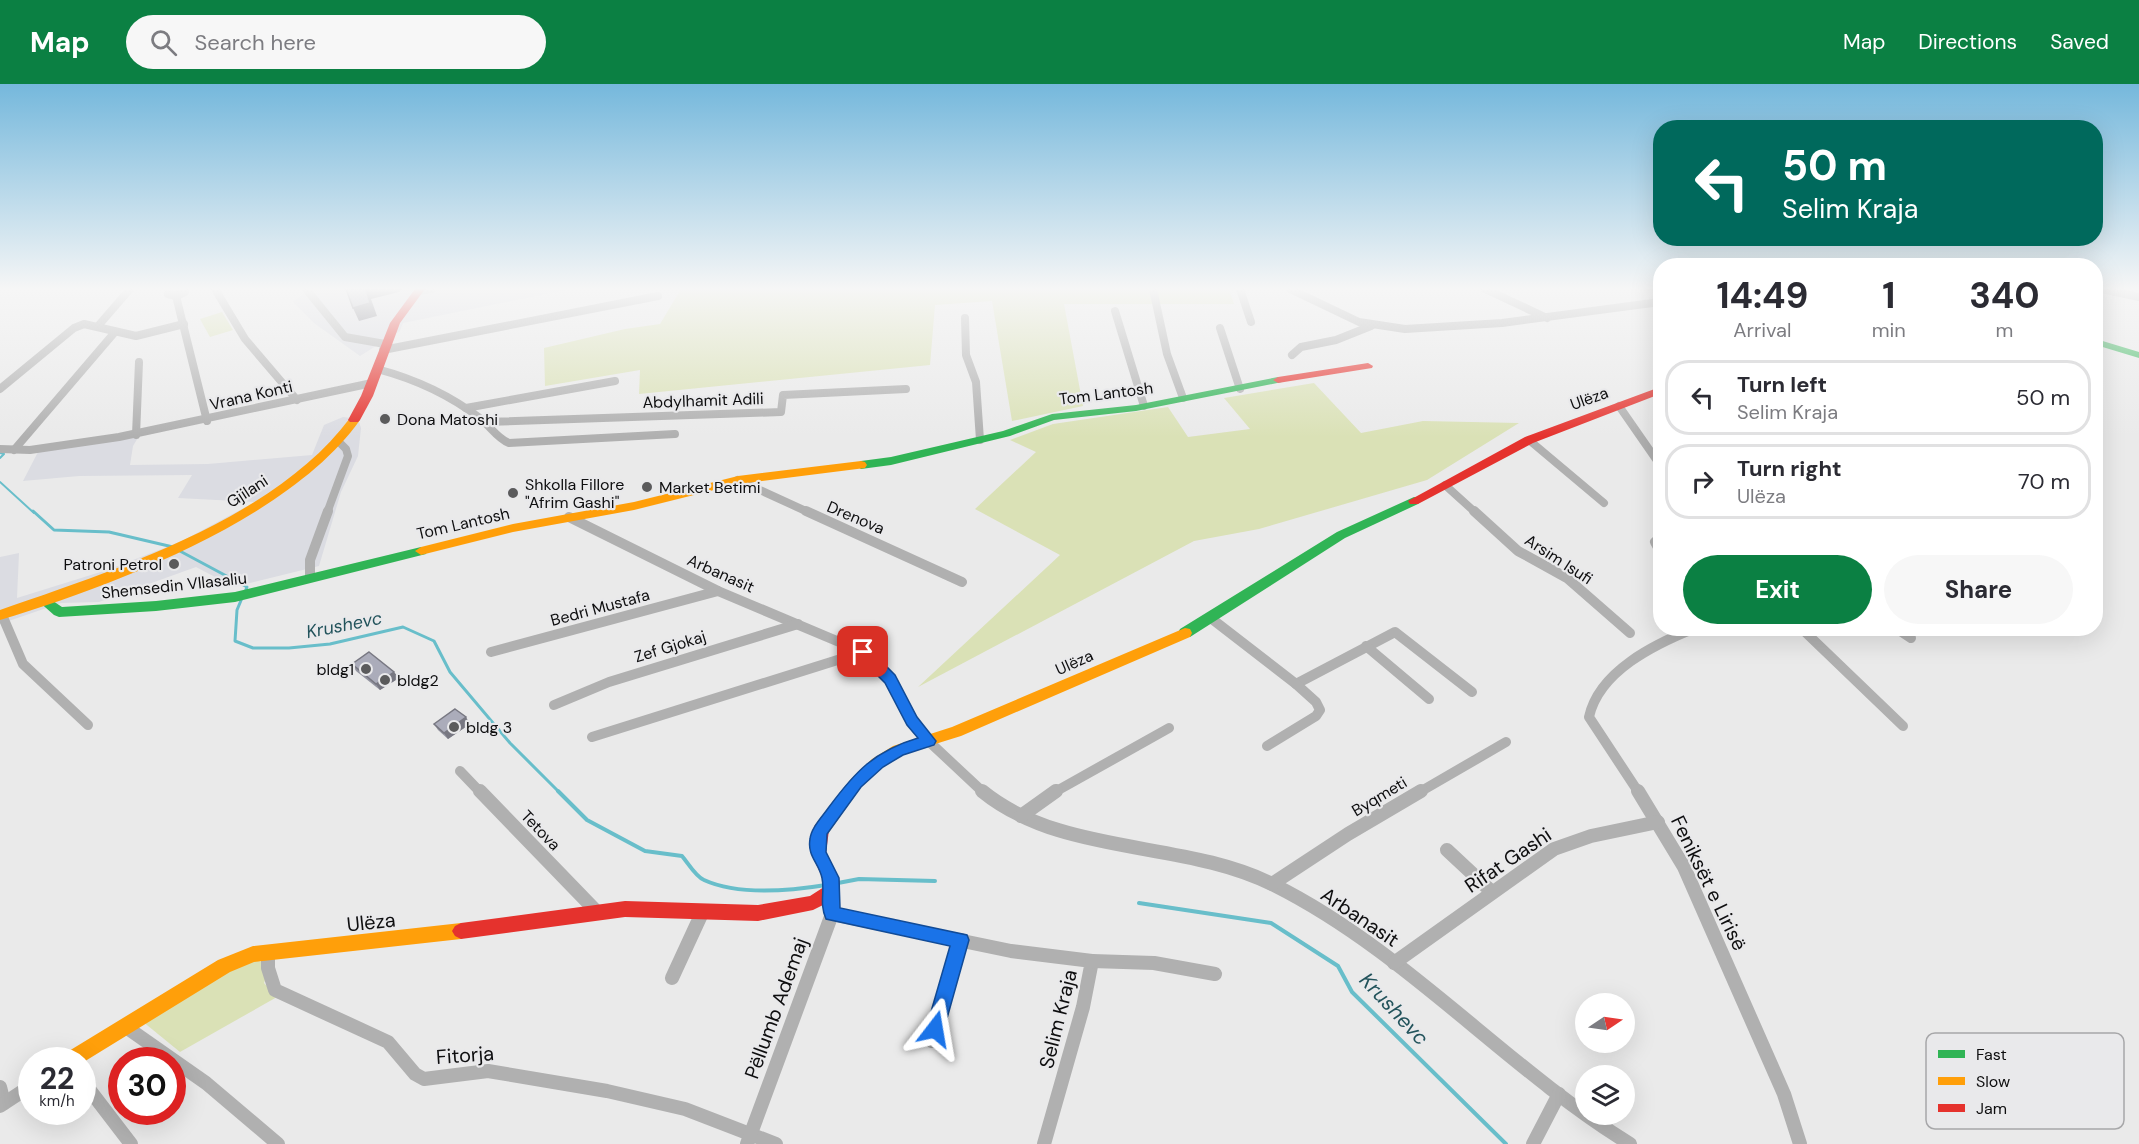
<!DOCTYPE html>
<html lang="en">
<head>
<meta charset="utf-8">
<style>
  body { margin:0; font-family:"DM Sans",sans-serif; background:#f7f7f7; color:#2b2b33; height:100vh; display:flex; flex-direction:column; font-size:22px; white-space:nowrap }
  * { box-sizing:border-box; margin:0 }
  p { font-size:20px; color:#7c7c81 }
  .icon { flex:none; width:33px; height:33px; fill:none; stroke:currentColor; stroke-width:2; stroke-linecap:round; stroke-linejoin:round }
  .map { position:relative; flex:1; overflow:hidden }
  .sheet { position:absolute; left:1653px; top:174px; width:450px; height:378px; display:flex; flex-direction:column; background:#fff; border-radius:24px; box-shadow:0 6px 24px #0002 }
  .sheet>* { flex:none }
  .banner { position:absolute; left:1653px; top:36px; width:450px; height:126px; border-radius:24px; box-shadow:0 6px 24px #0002; background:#00695c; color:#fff; overflow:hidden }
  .needle { width:39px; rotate:77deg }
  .buttons { position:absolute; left:1575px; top:909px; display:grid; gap:12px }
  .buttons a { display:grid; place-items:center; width:60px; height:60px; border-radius:50%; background:#fff; box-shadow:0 6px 24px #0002; font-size:30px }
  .speed { position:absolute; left:18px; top:963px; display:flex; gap:12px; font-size:30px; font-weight:700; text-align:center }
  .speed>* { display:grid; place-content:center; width:78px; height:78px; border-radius:50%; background:#fff; box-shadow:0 6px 24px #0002; line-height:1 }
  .speed small { font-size:15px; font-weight:400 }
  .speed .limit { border:9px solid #d22; background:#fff; color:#111 }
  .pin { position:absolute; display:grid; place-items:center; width:51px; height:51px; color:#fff; margin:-26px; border-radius:12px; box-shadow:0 3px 9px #0006 }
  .me { position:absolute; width:66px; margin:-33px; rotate:14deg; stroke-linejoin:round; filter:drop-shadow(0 0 4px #0008) }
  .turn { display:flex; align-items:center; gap:21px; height:126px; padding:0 30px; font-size:27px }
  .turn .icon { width:78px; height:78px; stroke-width:2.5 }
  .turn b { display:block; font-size:42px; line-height:51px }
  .eta { display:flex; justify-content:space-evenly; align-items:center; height:102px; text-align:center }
  .eta b { font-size:36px; font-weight:700; line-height:42px }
  .button { display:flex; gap:12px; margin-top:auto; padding:12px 30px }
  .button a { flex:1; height:69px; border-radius:36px; background:#0b8043; color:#fff; font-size:24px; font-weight:700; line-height:69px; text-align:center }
  .button a+a { background:#f7f7f7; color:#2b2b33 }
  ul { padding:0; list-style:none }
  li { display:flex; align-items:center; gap:18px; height:75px; margin:0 12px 9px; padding:0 18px; border:3px solid #e1e1e2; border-radius:24px }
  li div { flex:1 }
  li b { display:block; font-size:22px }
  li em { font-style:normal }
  header { display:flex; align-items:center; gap:36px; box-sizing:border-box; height:84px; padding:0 30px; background:#0b8043; color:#fff }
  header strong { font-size:28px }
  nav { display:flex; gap:33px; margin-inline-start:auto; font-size:21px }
  .search { width:420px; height:54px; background:#f7f7f7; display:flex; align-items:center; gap:15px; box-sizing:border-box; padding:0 21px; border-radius:33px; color:#7c7c81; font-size:22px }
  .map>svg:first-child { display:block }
</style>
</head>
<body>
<header>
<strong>Map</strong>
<div class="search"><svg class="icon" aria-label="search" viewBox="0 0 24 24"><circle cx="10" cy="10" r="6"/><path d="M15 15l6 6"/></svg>Search here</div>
<nav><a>Map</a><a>Directions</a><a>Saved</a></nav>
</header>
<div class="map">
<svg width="2139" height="1060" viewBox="0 0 2139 1060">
  <rect width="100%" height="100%" fill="#eaeaea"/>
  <g fill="#dbdce2">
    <path d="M 309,205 L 571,205 L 403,239 L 400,247 L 360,272 L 314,239 L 293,218 Z"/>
    <path d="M 343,333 L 358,335 L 361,344 L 358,372 L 341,408 L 319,482 L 234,503 L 196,483 L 99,518 L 61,519 L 0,540 L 0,473 L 19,469 L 17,514 L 110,485 L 182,457 L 255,418 L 178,414 L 192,391 L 79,392 L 23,397 L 38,368 L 139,352 L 133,362 L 130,381 L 208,380 L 312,371 L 324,341 Z"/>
  </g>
  <g fill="#dae1b6">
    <path d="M 681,205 L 1229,205 L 1234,220 L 1064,220 L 1083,322 L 1012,337 L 992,217 L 935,221 L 930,281 L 639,310 L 640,286 L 545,302 L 544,264 L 625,245 L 660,240 Z"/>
    <path d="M 222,228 L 233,246 L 210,253 L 200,235 Z"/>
    <path d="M 1314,299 L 1361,349 L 1423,337 L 1519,339 L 1427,396 L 1259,445 L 1194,457 L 918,603 L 1060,471 L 975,425 L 1036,368 L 1010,356 L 1053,340 L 1168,323 L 1188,353 L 1250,345 L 1224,314 Z"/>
    <path d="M 250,874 L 264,879 L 267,891 L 264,899 L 277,913 L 180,968 L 142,937 Z"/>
  </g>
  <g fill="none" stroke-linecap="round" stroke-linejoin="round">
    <g stroke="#68beca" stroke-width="2">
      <path d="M 0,369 L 4,370 L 0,374"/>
      <path d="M 0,398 L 34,429"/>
    </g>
    <g stroke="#68beca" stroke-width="3">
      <path d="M 33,427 L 54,446 L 109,448 L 173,463"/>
      <path d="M 178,466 L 247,503 L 245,508"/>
      <path d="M 242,514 L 237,526 L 235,557 L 253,564 L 289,564 L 330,560 L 403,543 L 434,557 L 450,588 L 510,659 L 560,709"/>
    </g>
    <g stroke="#68beca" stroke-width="4">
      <path d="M 558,707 L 587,736 L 645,767 L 682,772 C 688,779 696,793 704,796 C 739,812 789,807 826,801"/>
      <path d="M 838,799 L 859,795 L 935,797"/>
      <path d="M 1139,819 L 1271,839 L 1338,882 L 1352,908 L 1506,1060"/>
    </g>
    <g stroke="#b0b0b0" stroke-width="8">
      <path d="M 215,205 L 245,255 L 297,316"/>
      <path d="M 306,205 L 345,253 L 385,260"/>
      <path d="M 1153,205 L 1167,270 L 1183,314"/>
      <path d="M 1240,205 L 1251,238"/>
      <path d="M 1290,205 L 1359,238 L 1405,245 L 1502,239 L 1660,218"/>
      <path d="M 1485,205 L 1547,234"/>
      <path d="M 2102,205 L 2139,213"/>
      <path d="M 418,207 L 431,205"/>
      <path d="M 168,210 L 176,212 L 185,208 L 185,205"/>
      <path d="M 176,212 L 207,337"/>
      <path d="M 1115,227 L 1144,322"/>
      <path d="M 965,234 L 966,271 L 976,298 L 980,356"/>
      <path d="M 98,242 L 130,205"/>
      <path d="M 1220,244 L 1240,305"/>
      <path d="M 383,266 L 658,212"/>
      <path d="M 1292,271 L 1301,263 L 1336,256 L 1371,242"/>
      <path d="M 377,285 C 415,295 450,311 481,335 C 491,343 497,354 509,359 L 675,350"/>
      <path d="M 0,305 L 74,244 L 84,240 L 136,252 L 184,240"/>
      <path d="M 1619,322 L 1660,381"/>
      <path d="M 466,324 L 615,297"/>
      <path d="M 485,338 L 781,328 L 783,311 L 906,305"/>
      <path d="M 136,351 L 139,278"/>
      <path d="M 1529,356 L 1604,419"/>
      <path d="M 0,365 L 30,366 L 119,353 L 372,299"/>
      <path d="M 14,366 L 115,248"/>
      <path d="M 738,396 L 810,429"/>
      <path d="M 1445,401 L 1476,429"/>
      <path d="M 327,429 L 348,372 L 346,365 L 339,358"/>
    </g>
    <g stroke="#b0b0b0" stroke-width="10">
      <path d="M 806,427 L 962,498"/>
      <path d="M 1474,427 L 1518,467 L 1567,494 L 1630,549"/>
      <path d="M 569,433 L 718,507 L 863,568 L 890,595 L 922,651 L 984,709"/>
      <path d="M 1660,454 L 1655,458 L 1660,467"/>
      <path d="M 310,493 L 310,476 L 328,427"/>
      <path d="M 2,531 L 23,580 L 88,641"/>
      <path d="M 1212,535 L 1296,600 L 1395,548 L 1472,608"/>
      <path d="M 1801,544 L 1903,642"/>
      <path d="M 1896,544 L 1911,554"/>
      <path d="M 1366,562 L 1429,615"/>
      <path d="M 491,568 L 718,507"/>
      <path d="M 554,621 L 609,598 L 798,540"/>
      <path d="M 592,653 L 863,568"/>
      <path d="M 1267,662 L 1316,632 L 1320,626 L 1316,618 L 1296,600"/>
      <path d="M 460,687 L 481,709"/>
      <path d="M 1053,709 L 1169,644"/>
      <path d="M 1418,709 L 1506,658"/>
      <path d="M 1639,709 L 1589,633 C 1599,587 1655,560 1695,544"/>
    </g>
    <g stroke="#b0b0b0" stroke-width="14">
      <path d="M 480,707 L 598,829"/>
      <path d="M 982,707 C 1063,773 1183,755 1274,801 C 1406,867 1505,983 1630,1060"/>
      <path d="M 1638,707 L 1684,783 L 1784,1010 L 1800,1060"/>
      <path d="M 1021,732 L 1056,707"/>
      <path d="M 1447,766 L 1492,808"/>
      <path d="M 1272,800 L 1348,750 L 1421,707"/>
      <path d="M 832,830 L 1011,867 L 1092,877 L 1083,923 L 1044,1060"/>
      <path d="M 268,868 L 268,884 L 275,906 L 388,958 L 415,990 L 424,995 L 488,987 L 607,1007 L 685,1025 L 776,1060"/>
      <path d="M 1092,877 L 1154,879 L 1215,890"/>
      <path d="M 1394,879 L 1554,765 L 1591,752 L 1658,738"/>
      <path d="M 672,894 L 702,829"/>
      <path d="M 126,943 L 206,999 L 278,1060"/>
      <path d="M 932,957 L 961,856"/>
      <path d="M 82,996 L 131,1060"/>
      <path d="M 0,1003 L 4,1019"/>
      <path d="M 0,1022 L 32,1001"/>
      <path d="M 747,1060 L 832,830 L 829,810"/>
      <path d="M 1533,1060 L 1559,1010"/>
    </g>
    <g fill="#30b455" fill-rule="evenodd">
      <path d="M 2096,255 L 2139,268 L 2139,274 L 2096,261 Z"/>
      <path d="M 1278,293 L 1283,296 L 1282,298 L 1136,327 L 1054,336 L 1010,352 L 891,381 L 861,385 L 855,381 L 861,377 L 891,373 L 1003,347 L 1052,330 L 1136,321 Z"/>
      <path d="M 1414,413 L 1418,414 L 1420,417 L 1418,420 L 1345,454 L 1190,553 L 1180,553 L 1178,549 L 1180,545 L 1337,448 Z"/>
      <path d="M 421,463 L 427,467 L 426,470 L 235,518 L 156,527 L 59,533 L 54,531 L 37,516 L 44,511 L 62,523 L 156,517 L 235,508 Z"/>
    </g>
    <g fill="#ff9f0a" fill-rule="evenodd">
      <path d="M 354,333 L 360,336 C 290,435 113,502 0,536 L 0,526 C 115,486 275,435 350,334 Z"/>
      <path d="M 861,377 L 865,378 L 867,381 L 865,384 L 738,400 L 634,426 L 513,448 L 421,471 L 415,467 L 421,463 L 513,440 L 634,418 L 738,392 Z"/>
      <path d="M 1185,544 L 1190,545 L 1192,549 L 1190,553 L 961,652 L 903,670 L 882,683 L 861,703 L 827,751 L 821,753 L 815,751 L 813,746 L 815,741 L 851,695 L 872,675 L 893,662 L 952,643 Z"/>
      <path d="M 461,839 L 467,842 L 470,847 L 467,852 L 461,855 L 254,878 L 230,888 L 82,979 L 82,976 L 62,976 L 64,970 L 218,876 L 253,862 Z"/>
    </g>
    <g fill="#e5322d" fill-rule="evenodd">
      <path d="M 415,205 L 425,205 L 400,239 L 373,312 L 360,336 L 358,338 L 350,338 L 348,336 L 361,312 L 390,239 Z"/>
      <path d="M 1368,279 L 1373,282 L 1372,284 L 1278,299 L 1273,296 L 1278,293 Z"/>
      <path d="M 1660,303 L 1660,310 L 1533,359 L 1418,420 L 1410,420 L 1408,417 L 1525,353 Z"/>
      <path d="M 821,739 L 827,741 L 829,746 L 826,769 L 839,794 L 840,803 L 835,815 L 813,826 L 758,837 L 625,833 L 461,855 L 455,852 L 452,847 L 455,842 L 461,839 L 625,817 L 758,821 L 810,812 L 824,803 C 821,778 801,770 815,741 Z"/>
    </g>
  </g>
  <g fill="#9394a0">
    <path d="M 352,580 L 399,594 L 380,606 L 356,587 Z"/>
    <path d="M 434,640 L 470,640 L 448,655 L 438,646 Z"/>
  </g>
  <g fill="#787882">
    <path d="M 366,205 L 402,205 L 399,208 L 371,215 L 377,232 L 359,237 L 353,224 Z"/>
    <path d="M 394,588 L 399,594 L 380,606 L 376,600 Z"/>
    <path d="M 466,633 L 470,640 L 448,655 L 444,649 Z"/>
  </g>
  <g fill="#abacba" stroke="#787882" stroke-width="1.5">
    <path d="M 346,205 L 366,205 L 370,219 L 353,224 Z"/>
    <path d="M 369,568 L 394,588 L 376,600 L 352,580 Z"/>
    <path d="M 455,625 L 466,633 L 444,649 L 434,640 Z"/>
  </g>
  <linearGradient id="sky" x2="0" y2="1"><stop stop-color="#75b8dc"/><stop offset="0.58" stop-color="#f6f6f6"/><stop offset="1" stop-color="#f6f6f6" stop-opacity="0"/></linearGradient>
  <rect width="2139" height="353" fill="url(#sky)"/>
  <path fill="#1a73e8" stroke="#114b97" stroke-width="1.5" d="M 863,563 L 868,564 L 895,591 L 917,633 L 936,657 L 934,661 L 903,671 L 883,683 L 861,703 L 827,750 L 826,768 L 839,794 L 840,824 L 967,851 L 969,856 L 944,945 L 941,952 L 935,954 L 928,952 L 926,945 L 950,862 L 826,835 C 819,819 825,808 822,794 C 819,779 807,772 810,755 C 811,744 822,733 829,723 C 855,688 874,667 918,654 L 907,641 L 885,599 L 858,572 L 858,564 Z"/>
  <g fill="#5b5b5c" stroke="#e9e9eb" stroke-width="2">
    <circle cx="385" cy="335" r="6"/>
    <circle cx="647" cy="403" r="6"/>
    <circle cx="513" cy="409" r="6"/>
    <circle cx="174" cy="480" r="6"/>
    <circle cx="366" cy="585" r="6"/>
    <circle cx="385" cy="596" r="6"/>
    <circle cx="454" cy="643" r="6"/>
  </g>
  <g text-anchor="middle" stroke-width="4.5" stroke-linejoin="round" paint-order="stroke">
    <g font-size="16" fill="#0e0e0f" stroke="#e9e9eb">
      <text transform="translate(1106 309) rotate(-7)" y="6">Tom Lantosh</text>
      <text transform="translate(251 311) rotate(-13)" y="6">Vrana Konti</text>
      <text transform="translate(1589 314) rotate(-20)" y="6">Ulëza</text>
      <text transform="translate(703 316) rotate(-2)" y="6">Abdylhamit Adili</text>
      <text transform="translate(247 407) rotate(-33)" y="6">Gjilani</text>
      <text transform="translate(856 433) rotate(23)" y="6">Drenova</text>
      <text transform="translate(463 439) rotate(-13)" y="6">Tom Lantosh</text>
      <text transform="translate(1559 475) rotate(33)" y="6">Arsim Isufi</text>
      <text transform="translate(721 489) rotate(24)" y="6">Arbanasit</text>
      <text transform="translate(174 501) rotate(-6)" y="6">Shemsedin Vllasaliu</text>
      <text transform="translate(600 523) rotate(-15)" y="6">Bedri Mustafa</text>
      <text transform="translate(670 562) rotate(-17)" y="6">Zef Gjokaj</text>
      <text transform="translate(1074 578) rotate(-24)" y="6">Ulëza</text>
      <text transform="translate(1379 712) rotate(-31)" y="6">Byqmeti</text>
      <text transform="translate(541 746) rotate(46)" y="6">Tetova</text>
    </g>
    <g font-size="16" fill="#0e0e0f" stroke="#e9e9eb" text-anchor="start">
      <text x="397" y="341">Dona Matoshi</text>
      <text x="525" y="406">Shkolla Fillore<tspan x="525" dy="18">"Afrim Gashi"</tspan></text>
      <text x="659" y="409">Market Betimi</text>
      <text x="162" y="486" text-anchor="end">Patroni Petrol</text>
      <text x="354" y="591" text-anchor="end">bldg1</text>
      <text x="397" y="602">bldg2</text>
      <text x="466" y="649">bldg 3</text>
    </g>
    <g font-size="18" font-style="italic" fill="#22535b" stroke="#e9e9eb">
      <text transform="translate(344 541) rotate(-11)" y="6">Krushevc</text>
    </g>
    <g font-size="20" fill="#0e0e0f" stroke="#e9e9eb">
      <text transform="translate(1508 776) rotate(-34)" y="7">Rifat Gashi</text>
      <text transform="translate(1709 799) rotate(64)" y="7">Feniksët e Lirisë</text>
      <text transform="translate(1360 833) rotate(34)" y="7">Arbanasit</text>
      <text transform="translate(371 838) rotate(-6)" y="7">Ulëza</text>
      <text transform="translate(776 924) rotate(-70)" y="7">Pëllumb Ademaj</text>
      <text transform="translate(1058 935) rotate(-76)" y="7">Selim Kraja</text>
      <text transform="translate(465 971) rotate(-4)" y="7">Fitorja</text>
    </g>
    <g font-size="21" font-style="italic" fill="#22535b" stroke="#e9e9eb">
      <text transform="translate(1394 925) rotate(47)" y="7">Krushevc</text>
    </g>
  </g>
  <rect x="1926" y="949" width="198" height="96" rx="9" fill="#e9e9eb" stroke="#a7a7a9" stroke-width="1.5"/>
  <rect x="1938" y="966" width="27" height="8" fill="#30b455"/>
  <rect x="1938" y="993" width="27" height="8" fill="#ff9f0a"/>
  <rect x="1938" y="1020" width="27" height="8" fill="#e5322d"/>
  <g font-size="16" fill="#0e0e0f">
    <text x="1976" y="976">Fast</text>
    <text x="1976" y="1003">Slow</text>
    <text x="1976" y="1030">Jam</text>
  </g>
</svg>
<div class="buttons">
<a><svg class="needle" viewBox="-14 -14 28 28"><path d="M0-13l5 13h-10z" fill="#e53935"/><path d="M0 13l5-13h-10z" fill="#7c7c81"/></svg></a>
<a><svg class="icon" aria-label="layers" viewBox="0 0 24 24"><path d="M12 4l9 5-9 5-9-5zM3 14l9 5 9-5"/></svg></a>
</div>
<div class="speed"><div>22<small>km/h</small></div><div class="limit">30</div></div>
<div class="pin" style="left:863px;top:568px;background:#d93025"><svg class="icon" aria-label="arrive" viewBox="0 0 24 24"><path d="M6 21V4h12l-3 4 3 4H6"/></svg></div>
<svg class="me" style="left:935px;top:945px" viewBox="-20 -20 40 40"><path d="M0-17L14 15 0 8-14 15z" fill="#1a73e8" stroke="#fff" stroke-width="4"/></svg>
<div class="banner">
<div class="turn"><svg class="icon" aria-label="left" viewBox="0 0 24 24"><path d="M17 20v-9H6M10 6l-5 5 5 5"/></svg><div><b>50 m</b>Selim Kraja</div></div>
</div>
<section class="sheet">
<div class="eta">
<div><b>14:49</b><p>Arrival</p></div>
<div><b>1</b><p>min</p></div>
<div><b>340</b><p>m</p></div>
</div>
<ul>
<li><svg class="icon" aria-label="left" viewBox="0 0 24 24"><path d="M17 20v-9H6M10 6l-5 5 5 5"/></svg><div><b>Turn left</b><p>Selim Kraja</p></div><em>50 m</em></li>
<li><svg class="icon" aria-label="right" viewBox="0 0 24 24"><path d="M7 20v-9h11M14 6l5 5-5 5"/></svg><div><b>Turn right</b><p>Ulëza</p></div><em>70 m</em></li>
</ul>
<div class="button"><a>Exit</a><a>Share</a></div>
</section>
</div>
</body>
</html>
